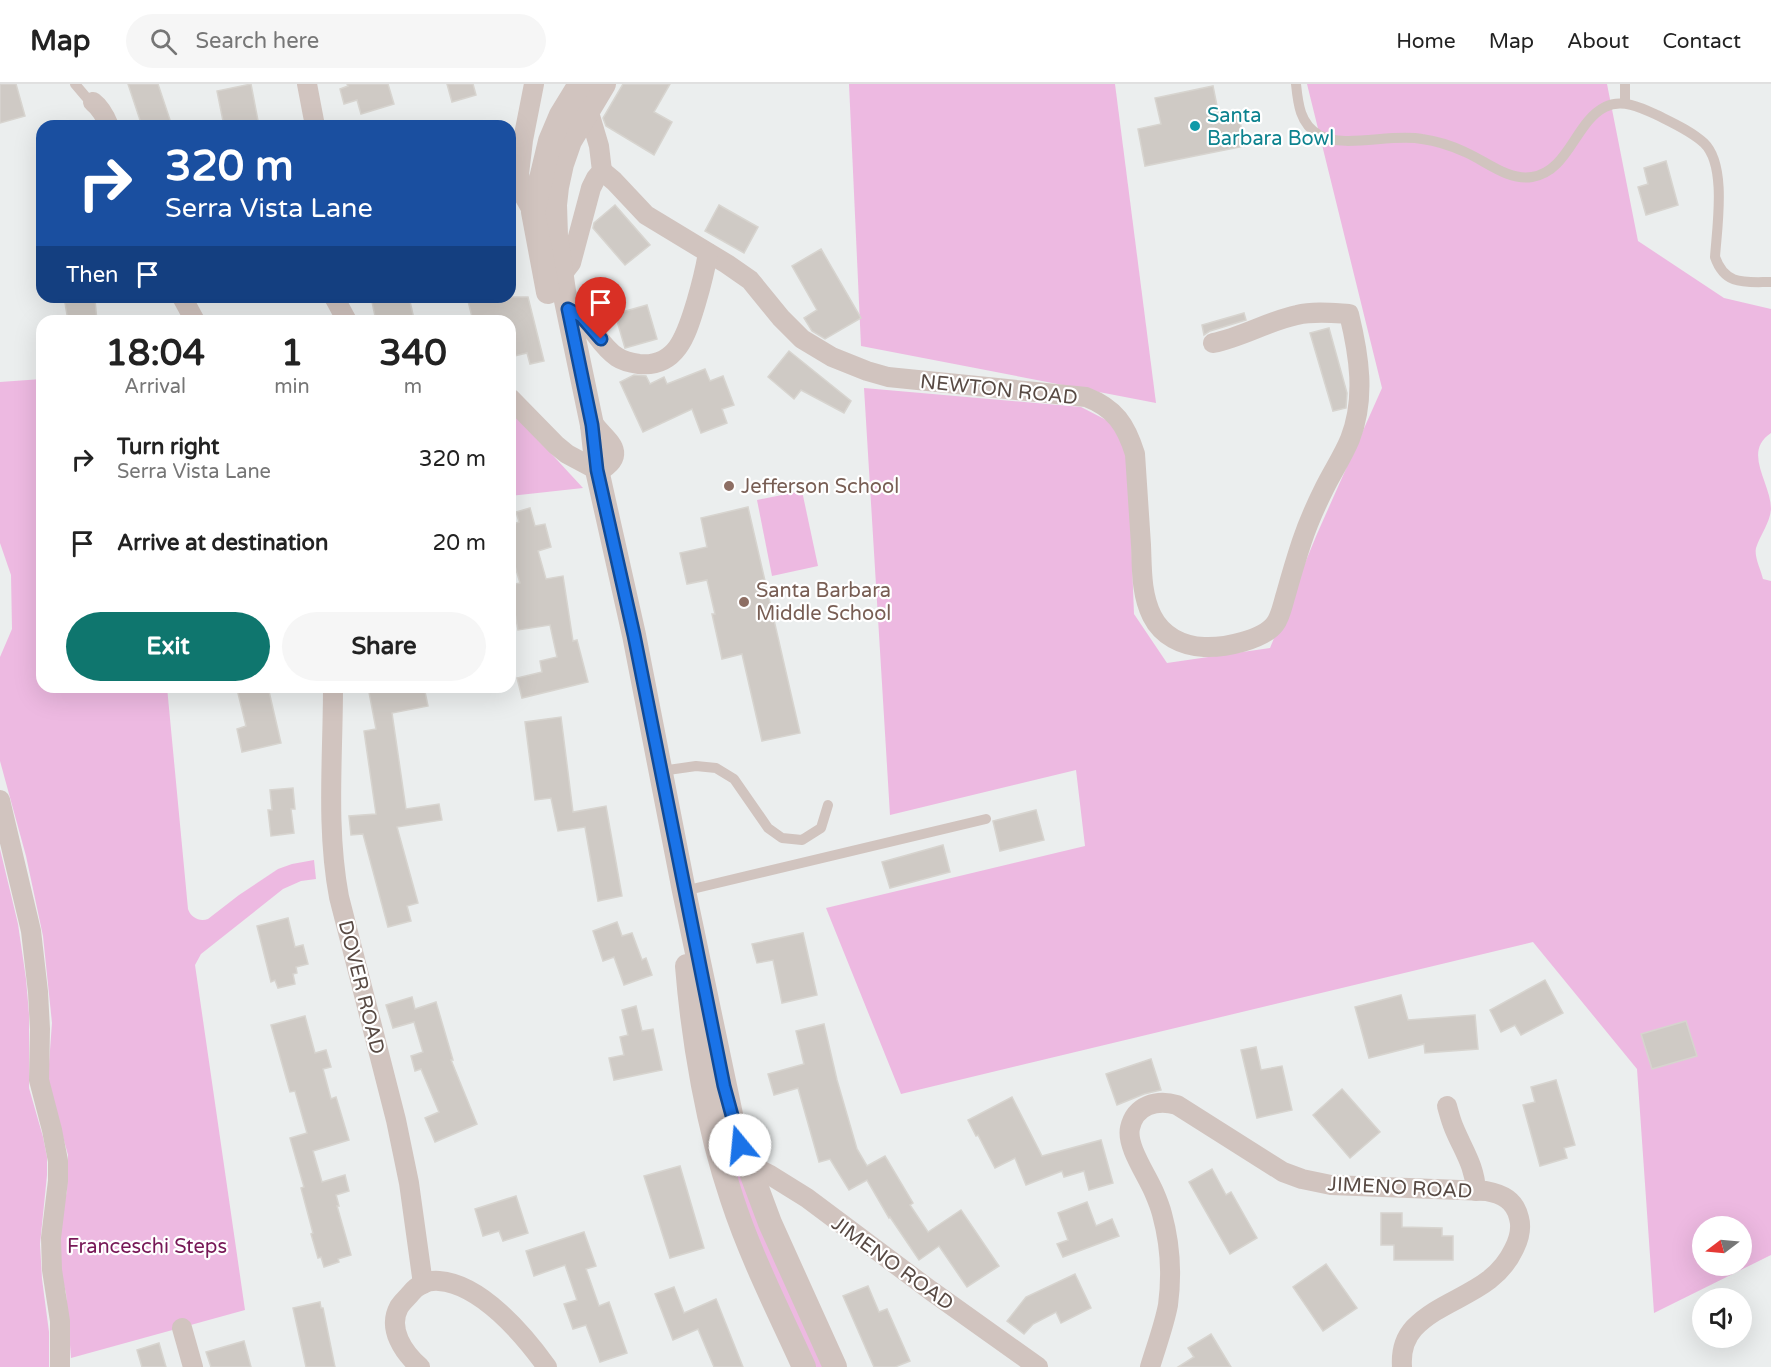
<!DOCTYPE html>
<html lang="en">
<head>
<meta charset="utf-8">
<style>
  body { margin:0; font-family:"Varela Round",sans-serif; background:#f6f6f6; color:#222; height:100vh; display:flex; flex-direction:column; font-size:22px; white-space:nowrap }
  * { box-sizing:border-box; margin:0 }
  p { font-size:20px; color:#767676 }
  .icon { flex:none; width:33px; height:33px; fill:none; stroke:currentColor; stroke-width:2; stroke-linecap:round; stroke-linejoin:round }
  .map { position:relative; flex:1; overflow:hidden }
  .drawer { position:absolute; left:36px; top:231px; width:480px; height:378px; display:flex; flex-direction:column; background:#fff; border-radius:18px; box-shadow:0 6px 24px #0002 }
  .drawer>* { flex:none }
  .top-card { position:absolute; left:36px; top:36px; width:480px; height:183px; border-radius:18px; box-shadow:0 6px 24px #0002; background:#1a4fa0; color:#fff; overflow:hidden }
  .needle { width:39px; rotate:254deg }
  .fabs { position:absolute; left:1692px; top:1132px; display:grid; gap:12px }
  .fabs a { display:grid; place-items:center; width:60px; height:60px; border-radius:50%; background:#fff; box-shadow:0 6px 24px #0002; font-size:30px }
  .pin { position:absolute; display:grid; place-items:center; width:51px; height:51px; color:#fff; margin:-62px -26px; border-radius:50% 50% 50% 0; rotate:-45deg; box-shadow:0 0 6px #0007 }
  .pin .icon { rotate:45deg }
  .me { position:absolute; width:66px; margin:-33px; rotate:343deg; stroke-linejoin:round; filter:drop-shadow(0 0 4px #0008) }
  .turn { display:flex; align-items:center; gap:21px; height:126px; padding:0 30px; font-size:27px }
  .turn .icon { width:78px; height:78px; stroke-width:2.5 }
  .turn b { display:block; font-size:42px; line-height:51px }
  .then { display:flex; align-items:center; height:57px; padding:0 30px; background:#0003; gap:12px; font-size:22px }
  .eta { display:flex; justify-content:space-evenly; align-items:center; height:102px; text-align:center }
  .eta b { font-size:36px; font-weight:700; line-height:42px }
  .primary-button { display:flex; gap:12px; margin-top:auto; padding:12px 30px }
  .primary-button a { flex:1; height:69px; border-radius:36px; background:#0f766e; color:#fff; font-size:24px; font-weight:700; line-height:69px; text-align:center }
  .primary-button a+a { background:#f6f6f6; color:#222 }
  ul { padding:0; list-style:none }
  li { display:flex; align-items:center; gap:18px; height:84px; padding:0 30px }
  li div { flex:1 }
  li b { display:block; font-size:22px }
  li em { font-style:normal }
  header { display:flex; align-items:center; gap:36px; box-sizing:border-box; height:84px; padding:0 30px; background:#fff; border-bottom:2px solid #e0e0e0 }
  header strong { font-size:28px }
  nav { display:flex; gap:33px; margin-inline-start:auto; font-size:21px }
  .search { width:420px; height:54px; background:#f6f6f6; display:flex; align-items:center; gap:15px; box-sizing:border-box; padding:0 21px; border-radius:33px; color:#767676; font-size:22px }
  .map>svg:first-child { display:block }
</style>
</head>
<body>
<header>
<strong>Map</strong>
<div class="search"><svg class="icon" aria-label="search" viewBox="0 0 24 24"><circle cx="10" cy="10" r="6"/><path d="M15 15l6 6"/></svg>Search here</div>
<nav><a>Home</a><a>Map</a><a>About</a><a>Contact</a></nav>
</header>
<div class="map">
<svg width="1771" height="1283" viewBox="0 0 1771 1283">
  <rect width="100%" height="100%" fill="#ebeeee"/>
  <g fill="#edb9e1" fill-rule="evenodd">
    <path d="M 849,0 L 1115,0 L 1156,319 L 861,262 Z"/>
    <path d="M 1307,0 L 1607,0 L 1638,157 L 1724,214 L 1771,225 L 1771,349 C 1742,368 1771,399 1771,425 C 1770,439 1760,451 1756,464 C 1754,473 1761,486 1763,495 L 1771,497 L 1771,1171 L 1654,1229 L 1637,985 L 1533,858 L 901,1010 L 826,824 L 1085,762 L 1076,686 L 890,731 L 864,304 L 1081,323 L 1112,339 L 1128,373 L 1134,530 L 1167,579 L 1270,564 L 1317,450 L 1382,304 ZM 1702,1143 L 1742,1143 L 1742,1182 L 1702,1182 Z"/>
    <path d="M 42,295 L 42,603 L 167,603 L 188,825 C 191,834 200,838 208,835 L 239,811 L 278,785 L 292,780 L 314,776 L 316,795 L 301,797 L 283,805 L 201,870 L 195,881 L 245,1226 L 71,1274 L 66,1209 L 62,1194 L 59,1163 L 63,1125 L 67,1107 L 68,1071 L 50,1006 L 48,993 L 52,939 L 43,852 L 26,772 L 0,677 L 0,573 L 12,545 L 11,491 L 0,459 L 0,298 Z"/>
    <path d="M 510,325 L 583,404 L 510,412 Z"/>
    <path d="M 802,407 L 818,482 L 772,492 L 757,416 Z"/>
    <path d="M 0,765 L 18,840 L 26,895 L 29,930 L 29,1004 L 43,1053 L 47,1073 L 47,1091 L 40,1160 L 42,1195 L 49,1248 L 49,1283 L 0,1283 Z"/>
    <path d="M 720,1011 L 830,1283 L 809,1283 L 738,1118 Z"/>
  </g>
  <g fill="#cfcac5" stroke="#d7d4cf" stroke-width="1.5">
    <path d="M 0,0 L 16,0 L 25,32 L 0,39 Z"/>
    <path d="M 128,0 L 158,0 L 172,42 L 142,42 Z"/>
    <path d="M 251,0 L 259,42 L 224,42 L 217,7 Z"/>
    <path d="M 347,0 L 388,0 L 394,20 L 361,30 L 357,16 L 344,20 L 340,5 L 348,2 Z"/>
    <path d="M 447,0 L 473,0 L 476,11 L 452,18 Z"/>
    <path d="M 623,0 L 670,0 L 654,28 L 672,38 L 654,71 L 606,42 L 603,34 Z"/>
    <path d="M 1213,2 L 1219,32 L 1238,28 L 1245,62 L 1145,82 L 1138,45 L 1161,40 L 1155,14 Z"/>
    <path d="M 1666,77 L 1678,121 L 1646,131 L 1638,103 L 1648,100 L 1644,84 Z"/>
    <path d="M 615,121 L 650,161 L 625,181 L 593,144 L 594,139 Z"/>
    <path d="M 719,121 L 758,143 L 744,169 L 705,147 Z"/>
    <path d="M 821,165 L 861,234 L 825,255 L 812,247 L 804,234 L 817,226 L 792,182 Z"/>
    <path d="M 371,213 L 409,213 L 414,235 L 403,237 L 376,237 Z"/>
    <path d="M 467,213 L 528,213 L 544,277 L 530,280 L 527,269 L 510,273 L 510,237 L 473,237 Z"/>
    <path d="M 95,216 L 97,237 L 68,237 L 65,219 Z"/>
    <path d="M 647,221 L 657,255 L 625,264 L 615,230 Z"/>
    <path d="M 1244,229 L 1246,236 L 1210,247 L 1204,251 L 1202,241 Z"/>
    <path d="M 1329,244 L 1347,309 L 1346,324 L 1333,327 L 1310,249 Z"/>
    <path d="M 789,267 L 851,317 L 844,329 L 801,306 L 794,315 L 768,293 Z"/>
    <path d="M 705,285 L 710,297 L 723,292 L 734,321 L 722,325 L 727,339 L 701,349 L 692,325 L 643,348 L 620,298 L 634,291 L 646,292 L 650,300 L 664,293 L 667,300 Z"/>
    <path d="M 748,423 L 800,649 L 762,657 L 742,570 L 722,575 L 712,530 L 715,530 L 707,496 L 687,500 L 680,469 L 707,463 L 701,434 Z"/>
    <path d="M 530,424 L 535,442 L 545,440 L 551,463 L 538,467 L 546,495 L 563,492 L 573,557 L 577,556 L 588,598 L 522,614 L 517,594 L 542,588 L 540,577 L 557,573 L 550,541 L 518,546 L 510,501 L 520,499 L 510,465 L 510,441 L 519,438 L 516,428 Z"/>
    <path d="M 245,603 L 268,603 L 281,659 L 242,668 L 237,645 L 246,642 L 237,605 Z"/>
    <path d="M 368,603 L 424,603 L 428,622 L 392,629 L 406,725 L 439,720 L 442,736 L 397,743 L 418,819 L 407,822 L 411,837 L 388,843 L 363,750 L 351,751 L 349,732 L 376,730 L 364,647 L 376,645 Z"/>
    <path d="M 561,633 L 573,728 L 606,722 L 622,812 L 598,817 L 585,743 L 558,747 L 551,714 L 535,716 L 525,638 Z"/>
    <path d="M 293,704 L 295,725 L 291,725 L 294,749 L 271,752 L 268,726 L 272,726 L 270,706 Z"/>
    <path d="M 1036,726 L 1044,756 L 1000,767 L 993,737 Z"/>
    <path d="M 943,761 L 950,788 L 890,804 L 882,778 Z"/>
    <path d="M 288,834 L 295,863 L 303,861 L 308,880 L 296,883 L 297,889 L 293,890 L 295,900 L 278,904 L 275,896 L 271,898 L 257,842 Z"/>
    <path d="M 617,838 L 622,852 L 632,849 L 642,876 L 646,874 L 652,891 L 624,901 L 614,873 L 603,877 L 593,847 Z"/>
    <path d="M 803,849 L 817,911 L 782,919 L 773,876 L 757,879 L 752,860 Z"/>
    <path d="M 1545,896 L 1563,929 L 1521,951 L 1515,941 L 1501,948 L 1490,926 Z"/>
    <path d="M 1401,911 L 1408,936 L 1475,931 L 1478,965 L 1425,969 L 1424,960 L 1369,974 L 1355,923 Z"/>
    <path d="M 412,913 L 415,925 L 436,918 L 453,976 L 451,976 L 477,1040 L 435,1058 L 425,1034 L 439,1028 L 421,985 L 415,987 L 411,972 L 423,968 L 414,938 L 393,944 L 386,921 Z"/>
    <path d="M 636,922 L 642,947 L 653,945 L 662,986 L 614,996 L 609,974 L 624,971 L 620,953 L 628,951 L 622,926 Z"/>
    <path d="M 305,932 L 315,969 L 326,966 L 331,983 L 323,985 L 331,1015 L 336,1013 L 349,1056 L 313,1067 L 322,1098 L 345,1091 L 349,1107 L 336,1111 L 339,1122 L 337,1122 L 351,1171 L 338,1175 L 339,1178 L 324,1183 L 321,1173 L 318,1174 L 311,1150 L 313,1149 L 301,1104 L 304,1103 L 290,1054 L 307,1049 L 295,1007 L 290,1008 L 271,941 Z"/>
    <path d="M 1686,937 L 1697,972 L 1652,985 L 1641,950 Z"/>
    <path d="M 824,940 L 837,996 L 857,1065 L 867,1082 L 885,1072 L 913,1119 L 910,1121 L 928,1148 L 961,1126 L 999,1182 L 967,1203 L 939,1162 L 919,1176 L 890,1133 L 889,1134 L 867,1096 L 849,1106 L 830,1075 L 819,1078 L 798,1004 L 774,1011 L 768,990 L 804,980 L 796,947 Z"/>
    <path d="M 1256,963 L 1261,986 L 1282,982 L 1292,1026 L 1257,1034 L 1241,966 Z"/>
    <path d="M 1151,975 L 1161,1006 L 1144,1010 L 1117,1021 L 1106,990 Z"/>
    <path d="M 1556,996 L 1575,1061 L 1564,1064 L 1567,1074 L 1540,1082 L 1523,1021 L 1535,1018 L 1531,1003 Z"/>
    <path d="M 1342,1005 L 1380,1048 L 1350,1074 L 1313,1031 Z"/>
    <path d="M 1012,1013 L 1042,1072 L 1101,1056 L 1113,1099 L 1089,1106 L 1084,1087 L 1064,1093 L 1062,1087 L 1026,1101 L 1015,1074 L 995,1084 L 978,1051 L 976,1052 L 968,1036 Z"/>
    <path d="M 680,1082 L 704,1164 L 670,1174 L 644,1092 Z"/>
    <path d="M 1212,1085 L 1226,1111 L 1231,1108 L 1257,1154 L 1230,1170 L 1189,1098 Z"/>
    <path d="M 516,1112 L 528,1149 L 503,1157 L 499,1147 L 483,1152 L 475,1125 Z"/>
    <path d="M 1087,1118 L 1096,1142 L 1112,1135 L 1119,1152 L 1063,1173 L 1057,1160 L 1068,1156 L 1058,1129 Z"/>
    <path d="M 1381,1129 L 1402,1129 L 1402,1143 L 1442,1144 L 1442,1152 L 1453,1152 L 1453,1176 L 1394,1176 L 1394,1161 L 1381,1161 Z"/>
    <path d="M 584,1148 L 596,1182 L 586,1185 L 599,1222 L 609,1218 L 627,1269 L 600,1278 L 586,1241 L 573,1245 L 564,1220 L 577,1216 L 565,1181 L 534,1192 L 526,1167 Z"/>
    <path d="M 1326,1180 L 1357,1224 L 1323,1247 L 1293,1203 Z"/>
    <path d="M 1075,1190 L 1091,1224 L 1061,1239 L 1056,1228 L 1033,1240 L 1024,1250 L 1007,1237 L 1026,1213 Z"/>
    <path d="M 868,1202 L 879,1228 L 887,1225 L 910,1277 L 895,1283 L 874,1283 L 843,1212 Z"/>
    <path d="M 674,1203 L 684,1229 L 716,1215 L 743,1283 L 714,1283 L 698,1245 L 673,1256 L 655,1210 Z"/>
    <path d="M 320,1218 L 321,1224 L 323,1224 L 335,1283 L 306,1283 L 293,1224 Z"/>
    <path d="M 1211,1250 L 1231,1283 L 1178,1283 L 1194,1273 L 1188,1264 Z"/>
    <path d="M 244,1257 L 251,1283 L 211,1283 L 206,1268 Z"/>
    <path d="M 159,1259 L 166,1283 L 142,1283 L 137,1266 Z"/>
  </g>
  <g fill="none" stroke-linecap="round" stroke-linejoin="round">
    <g stroke="#d1c4bf" stroke-width="10">
      <path d="M 75,0 L 86,13 L 93,18"/>
      <path d="M 1296,0 C 1298,20 1300,40 1319,51 C 1344,65 1392,49 1422,55 C 1437,57 1452,62 1465,68 C 1486,77 1508,97 1532,93 C 1569,87 1575,38 1605,23 C 1622,14 1642,24 1657,31 C 1673,39 1691,47 1704,59 C 1727,81 1717,143 1715,173 C 1725,202 1745,198 1771,198"/>
      <path d="M 1625,19 L 1625,0"/>
      <path d="M 661,687 L 696,682 L 716,684 L 734,695 L 768,744 L 782,754 L 802,756 L 821,744 L 828,721"/>
      <path d="M 684,807 L 986,735"/>
    </g>
    <g stroke="#d1c4bf" stroke-width="20">
      <path d="M 307,0 L 315,42"/>
      <path d="M 93,18 C 101,24 105,32 109,42"/>
      <path d="M 602,87 L 614,97 L 646,131 L 727,180 L 750,196 L 781,234 L 802,255 L 832,273 L 867,287 L 888,293 L 1086,313 C 1115,324 1126,341 1135,370 C 1137,400 1139,431 1141,461 C 1142,485 1141,510 1152,532 C 1162,552 1182,562 1204,563 C 1224,564 1263,556 1275,540 C 1281,532 1283,519 1286,510 C 1291,492 1296,475 1302,457 C 1308,439 1316,421 1325,403 C 1333,387 1343,372 1350,355 C 1366,314 1359,271 1349,230 C 1332,229 1314,227 1297,231 C 1268,237 1243,253 1213,259"/>
      <path d="M 533,128 L 524,112 L 519,90 L 523,56 L 534,0"/>
      <path d="M 561,192 L 571,179 L 591,104 L 596,94 L 602,87 L 599,62 L 588,25"/>
      <path d="M 182,213 L 195,237"/>
      <path d="M 334,213 L 347,237"/>
      <path d="M 568,225 C 592,236 597,260 617,273 C 623,277 632,279 639,280 C 678,284 687,248 696,219 C 701,202 705,187 708,169"/>
      <path d="M 510,314 L 556,361 L 567,370 L 597,386"/>
      <path d="M 333,603 C 333,673 326,744 339,813 L 396,1036 L 409,1099 L 423,1200"/>
      <path d="M 0,716 L 31,847 L 38,908 L 40,945 L 39,996 L 52,1046 L 58,1077 L 58,1097 L 51,1154 L 52,1186 L 60,1237 L 60,1283"/>
      <path d="M 1447,1022 C 1449,1029 1451,1037 1454,1044 C 1463,1066 1475,1082 1476,1107"/>
      <path d="M 746,1079 L 770,1091 L 807,1114 L 930,1206 L 1038,1283"/>
      <path d="M 182,1244 L 193,1283"/>
      <path d="M 420,1283 C 404,1269 387,1245 399,1223 C 402,1218 407,1214 411,1209 C 418,1201 428,1196 439,1197 C 481,1200 524,1251 547,1283"/>
      <path d="M 1150,1283 C 1156,1263 1164,1242 1168,1221 C 1172,1191 1170,1159 1162,1130 C 1160,1122 1157,1115 1154,1108 C 1147,1091 1126,1062 1130,1044 C 1135,1021 1157,1015 1177,1021 L 1283,1088 L 1302,1095 L 1331,1101 L 1486,1107 C 1502,1110 1515,1116 1519,1134 C 1522,1145 1519,1155 1514,1165 C 1493,1210 1445,1212 1414,1244 C 1404,1255 1401,1269 1402,1283"/>
    </g>
    <g stroke="#d1c4bf" stroke-width="24">
      <path d="M 604,0 L 570,57 L 562,80 L 557,103 L 555,121 L 556,152 L 564,207 L 592,341 L 597,386 L 634,551 L 684,807 L 733,1040 L 770,1139 L 835,1283"/>
      <path d="M 548,208 L 533,128 L 550,57 L 561,31 L 580,0"/>
      <path d="M 592,341 C 604,358 628,369 597,386"/>
      <path d="M 687,882 C 693,957 708,1044 732,1115 C 751,1173 779,1228 804,1283"/>
    </g>
  </g>
  <g fill="none" stroke-linecap="round" stroke-linejoin="round">
    <defs>
      <path id="route" d="M 601,255 L 581,232 L 568,225 L 592,341 L 597,386 L 634,551 L 724,1002 L 740,1061"/>
    </defs>
    <use href="#route" stroke="#114b97" stroke-width="15"/>
    <use href="#route" stroke="#1a73e8" stroke-width="10"/>
  </g>
  <circle fill="#0f9aa8" stroke="#fff" stroke-width="2" cx="1195" cy="42" r="6"/>
  <g fill="#8d6e63" stroke="#fff" stroke-width="2">
    <circle cx="729" cy="402" r="6"/>
    <circle cx="744" cy="518" r="6"/>
  </g>
  <g text-anchor="middle" stroke-width="4.5" stroke-linejoin="round" paint-order="stroke">
    <g font-size="20" fill="#0d838f" stroke="#fff" text-anchor="start">
      <text x="1207" y="38">Santa<tspan x="1207" dy="23">Barbara Bowl</tspan></text>
    </g>
    <g font-size="20" fill="#584a44" stroke="#fff">
      <text transform="translate(999 305) rotate(6)" y="7">NEWTON ROAD</text>
      <text transform="translate(362 903) rotate(76)" y="7">DOVER ROAD</text>
      <text transform="translate(1400 1103) rotate(3)" y="7">JIMENO ROAD</text>
      <text transform="translate(893 1179) rotate(36)" y="7">JIMENO ROAD</text>
    </g>
    <g font-size="20" fill="#785e54" stroke="#fff" text-anchor="start">
      <text x="741" y="409">Jefferson School</text>
      <text x="756" y="513">Santa Barbara<tspan x="756" dy="23">Middle School</tspan></text>
    </g>
    <g font-size="20" fill="#771857" stroke="#fff">
      <text x="147" y="1169">Franceschi Steps</text>
    </g>
  </g>
</svg>
<div class="fabs">
<a><svg class="needle" viewBox="-14 -14 28 28"><path d="M0-13l5 13h-10z" fill="#e53935"/><path d="M0 13l5-13h-10z" fill="#767676"/></svg></a>
<a><svg class="icon" aria-label="sound" viewBox="0 0 24 24"><path d="M4 9h4l5-4v14l-5-4H4zM17 9q2 3 0 6"/></svg></a>
</div>
<div class="pin" style="left:601px;top:255px;background:#d93025"><svg class="icon" aria-label="arrive" viewBox="0 0 24 24"><path d="M6 21V4h12l-3 4 3 4H6"/></svg></div>
<svg class="me" style="left:740px;top:1061px" viewBox="-20 -20 40 40"><circle r="19" fill="#fff"/><path d="M0-13L10 11 0 6-10 11z" fill="#1a73e8"/></svg>
<div class="top-card">
<div class="turn"><svg class="icon" aria-label="right" viewBox="0 0 24 24"><path d="M7 20v-9h11M14 6l5 5-5 5"/></svg><div><b>320 m</b>Serra Vista Lane</div></div>
<div class="then">Then<svg class="icon" aria-label="arrive" viewBox="0 0 24 24"><path d="M6 21V4h12l-3 4 3 4H6"/></svg></div>
</div>
<section class="drawer">
<div class="eta">
<div><b>18:04</b><p>Arrival</p></div>
<div><b>1</b><p>min</p></div>
<div><b>340</b><p>m</p></div>
</div>
<ul>
<li><svg class="icon" aria-label="right" viewBox="0 0 24 24"><path d="M7 20v-9h11M14 6l5 5-5 5"/></svg><div><b>Turn right</b><p>Serra Vista Lane</p></div><em>320 m</em></li>
<li><svg class="icon" aria-label="arrive" viewBox="0 0 24 24"><path d="M6 21V4h12l-3 4 3 4H6"/></svg><div><b>Arrive at destination</b></div><em>20 m</em></li>
</ul>
<div class="primary-button"><a>Exit</a><a>Share</a></div>
</section>
</div>
</body>
</html>
